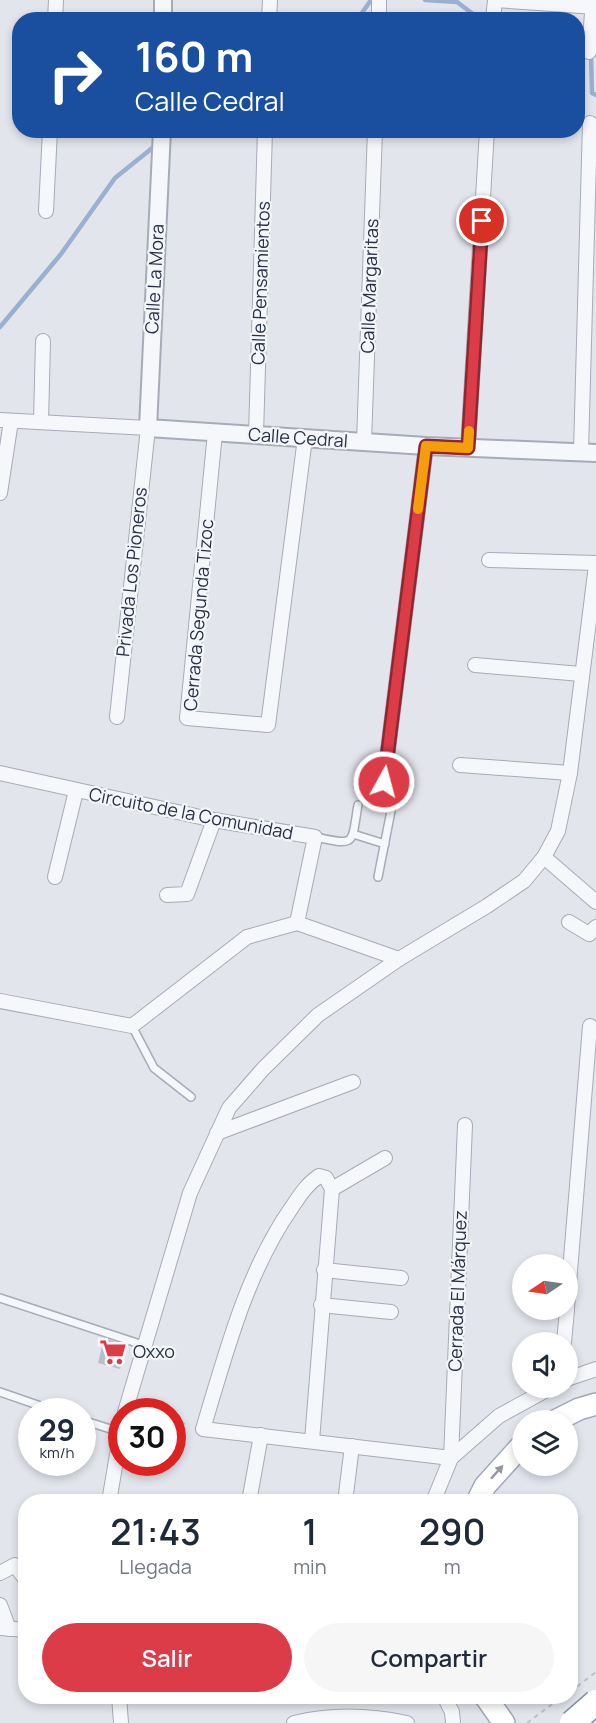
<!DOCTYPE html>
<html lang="es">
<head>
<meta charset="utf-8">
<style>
  body { margin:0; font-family:Manrope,sans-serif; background:#f6f6f7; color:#1f2937; height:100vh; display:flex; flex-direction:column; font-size:22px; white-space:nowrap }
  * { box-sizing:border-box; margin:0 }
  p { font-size:20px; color:#747a83 }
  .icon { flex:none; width:33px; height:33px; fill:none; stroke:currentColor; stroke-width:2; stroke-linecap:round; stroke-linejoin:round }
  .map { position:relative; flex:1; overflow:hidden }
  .drawer { position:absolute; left:18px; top:1494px; width:560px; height:210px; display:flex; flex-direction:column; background:#fff; border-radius:24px; box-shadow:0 3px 9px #0003 }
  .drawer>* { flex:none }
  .banner { position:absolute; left:12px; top:12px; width:573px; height:126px; border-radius:24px; box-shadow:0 3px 9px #0003; background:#1a4fa0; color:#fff; overflow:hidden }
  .needle { width:39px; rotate:257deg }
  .tools { position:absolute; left:512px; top:1254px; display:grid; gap:12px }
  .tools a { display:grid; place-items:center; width:66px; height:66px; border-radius:50%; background:#fff; box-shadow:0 3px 9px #0003; font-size:30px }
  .speed { position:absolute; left:18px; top:1398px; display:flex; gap:12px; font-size:30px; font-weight:700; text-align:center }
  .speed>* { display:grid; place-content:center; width:78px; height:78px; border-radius:50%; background:#fff; box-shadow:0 3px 9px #0003; line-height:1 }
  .speed small { font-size:15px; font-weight:400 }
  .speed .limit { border:9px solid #d22; background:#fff; color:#111 }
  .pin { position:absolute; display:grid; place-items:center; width:51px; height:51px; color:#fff; margin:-26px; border:3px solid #fff; border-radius:50%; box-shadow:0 2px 6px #0007 }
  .me { position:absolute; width:66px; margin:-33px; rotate:7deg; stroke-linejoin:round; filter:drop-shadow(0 0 4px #0008) }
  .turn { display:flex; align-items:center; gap:21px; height:126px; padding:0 24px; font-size:27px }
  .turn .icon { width:78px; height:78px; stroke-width:2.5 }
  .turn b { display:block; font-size:42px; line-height:51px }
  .eta { display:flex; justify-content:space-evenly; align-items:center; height:102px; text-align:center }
  .eta b { font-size:36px; font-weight:600; line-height:42px }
  .button { display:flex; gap:12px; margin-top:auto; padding:12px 24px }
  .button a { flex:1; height:69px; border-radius:36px; background:#dc3c47; color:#fff; font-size:24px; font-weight:600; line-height:69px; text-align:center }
  .button a+a { background:#f6f6f7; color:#1f2937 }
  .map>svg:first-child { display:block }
</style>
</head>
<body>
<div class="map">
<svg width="596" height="1723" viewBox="0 0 596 1723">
  <rect width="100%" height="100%" fill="#e2e5ec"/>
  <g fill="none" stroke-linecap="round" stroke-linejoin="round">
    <g stroke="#9ab0cf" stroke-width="4.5">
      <path d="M 425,0 L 457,2 L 481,20"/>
      <path d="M 357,20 L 371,0"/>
      <path d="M 578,57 L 591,54 L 592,93 L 596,95"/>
      <path d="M 165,138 L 175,130"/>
      <path d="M 0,327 L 61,254 L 115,178 L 156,145"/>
    </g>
  </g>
  <path fill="#b9becb" d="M 104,1338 L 127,1346 L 120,1369 L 98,1363 Z"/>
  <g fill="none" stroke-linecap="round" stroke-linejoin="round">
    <defs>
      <g id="service">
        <path d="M 353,834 L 385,844"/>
        <path d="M 315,837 C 357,846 351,845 358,805"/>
        <path d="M 378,877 L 391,811"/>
        <path d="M 132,1026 L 154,1068 L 191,1097"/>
        <path d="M 0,1298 L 146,1346"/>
        <path d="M 0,1392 L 58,1412"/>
        <path d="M 82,1420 L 120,1432"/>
      </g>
      <g id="minor">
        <path d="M 55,20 L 56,0"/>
        <path d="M 269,20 L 270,0"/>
        <path d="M 379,20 L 379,0"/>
        <path d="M 493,20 L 495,0 L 596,7"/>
        <path d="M 589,52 L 593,0"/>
        <path d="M 46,211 L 50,130"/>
        <path d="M 0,420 L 148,428 L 117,717"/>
        <path d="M 41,422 L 43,341"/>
        <path d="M 215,433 L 187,718 L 268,725 L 305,438"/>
        <path d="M 256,435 L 265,130"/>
        <path d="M 364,442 L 375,130"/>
        <path d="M 468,448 L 487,130"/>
        <path d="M 581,452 L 590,123"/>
        <path d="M 0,493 L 11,421"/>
        <path d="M 489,560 L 596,563"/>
        <path d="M 475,665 L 581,674"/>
        <path d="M 460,765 L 570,773"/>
        <path d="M 0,773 L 214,820 L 315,837 L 297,923 L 247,937 L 132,1026 L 0,1001"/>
        <path d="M 384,782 L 426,446"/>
        <path d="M 544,857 L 596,902"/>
        <path d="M 55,877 L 76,791"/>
        <path d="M 167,895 L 187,894 L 214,820"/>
        <path d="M 569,922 L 589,934 L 596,927"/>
        <path d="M 297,923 L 399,959"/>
        <path d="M 217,1133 L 353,1082"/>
        <path d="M 332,1189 L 385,1158"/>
        <path d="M 324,1270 L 401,1278"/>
        <path d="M 321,1305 L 391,1312"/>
        <path d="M 567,1308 L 590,1026"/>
        <path d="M 564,1342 L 567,1310"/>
        <path d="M 567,1379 L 596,1369"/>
        <path d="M 125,1412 L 190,1193 L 229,1108 L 263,1069 L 318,1015 L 399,959 L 487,906 L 524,881 L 544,857 L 558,831 L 570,773 L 596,565"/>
        <path d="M 312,1441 L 332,1189 L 326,1178 L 319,1176 C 307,1184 300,1195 292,1207 C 246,1273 226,1353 203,1429 L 451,1458 L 465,1125"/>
        <path d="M 109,1502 L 122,1425"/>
        <path d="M 249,1502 L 261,1435"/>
        <path d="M 345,1502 L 352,1446"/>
        <path d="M 433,1502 L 451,1458 L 499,1416 L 550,1388"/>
        <path d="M 0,1573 L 15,1565 L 26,1580"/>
        <path d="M 0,1605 L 9,1629"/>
        <path d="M 1,1628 L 26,1630"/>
        <path d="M 119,1696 L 121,1723"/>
        <path d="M 444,1696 L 452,1712 L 453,1723"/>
        <path d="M 294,1723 C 331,1714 369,1715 407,1723"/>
      </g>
      <g id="tertiary">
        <path d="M 163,20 L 163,0"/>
        <path d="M 162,130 L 148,428 L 426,446 L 596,453"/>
      </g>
      <g id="primary">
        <path d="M 557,1420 L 579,1409 L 596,1404"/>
        <path d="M 477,1502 L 485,1486 L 522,1445"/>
        <path d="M 485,1696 L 504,1723"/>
      </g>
    </defs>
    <use href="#service" stroke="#a6abb7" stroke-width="10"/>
    <use href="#minor" stroke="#a6abb7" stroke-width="16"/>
    <use href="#tertiary" stroke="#a6abb7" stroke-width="20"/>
    <use href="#primary" stroke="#a0a8b9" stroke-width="24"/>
    <g stroke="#bcc0c8" stroke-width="2" stroke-dasharray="4.5 4.5" stroke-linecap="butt">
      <path d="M 172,1421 L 189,1425"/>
      <path d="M 570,1692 L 596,1672"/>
      <path d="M 527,1723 L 563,1696"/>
    </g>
    <use href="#service" stroke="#f6f7fa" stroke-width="7"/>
    <use href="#minor" stroke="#f6f7fa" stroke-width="14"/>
    <use href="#tertiary" stroke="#f6f7fa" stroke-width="16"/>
    <use href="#primary" stroke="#fff" stroke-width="21"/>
    <defs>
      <path id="motorway-bridge" d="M 572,1723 L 596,1702"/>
    </defs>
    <use href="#motorway-bridge" stroke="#8891a4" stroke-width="27" stroke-linecap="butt"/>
    <use href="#motorway-bridge" stroke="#fff" stroke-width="24"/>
  </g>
  <defs><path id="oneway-solid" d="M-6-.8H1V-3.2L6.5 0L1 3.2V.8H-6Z" transform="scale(1.5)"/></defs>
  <use fill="#9498a2" href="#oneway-solid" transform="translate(497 1472) rotate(-48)"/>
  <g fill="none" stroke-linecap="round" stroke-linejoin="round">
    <defs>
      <path id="route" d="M 384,782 L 426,446 L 468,448 L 482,221"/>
    </defs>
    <use href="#route" stroke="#8f272e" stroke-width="15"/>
    <use href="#route" stroke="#dc3c47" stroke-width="10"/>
    <path stroke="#f59e0b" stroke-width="10" d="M 418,509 L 426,446 L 468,448 L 469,431"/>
  </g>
  <defs>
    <symbol id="supermarket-bare" viewBox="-9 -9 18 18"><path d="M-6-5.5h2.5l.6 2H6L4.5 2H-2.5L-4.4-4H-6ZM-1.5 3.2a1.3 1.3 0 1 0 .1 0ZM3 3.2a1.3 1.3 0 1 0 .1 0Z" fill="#dc3c47" stroke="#f3f5f9" stroke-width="2.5" paint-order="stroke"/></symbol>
  </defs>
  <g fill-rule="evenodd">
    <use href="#supermarket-bare" x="94" y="1333" width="38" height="38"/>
  </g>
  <g text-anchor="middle" stroke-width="4.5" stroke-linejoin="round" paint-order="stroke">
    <g font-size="18" fill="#283146" stroke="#f3f5f9">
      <text transform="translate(155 279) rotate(-87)" y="6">Calle La Mora</text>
      <text transform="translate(261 283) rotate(-88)" y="6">Calle Pensamientos</text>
      <text transform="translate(370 286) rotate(-88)" y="6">Calle Margaritas</text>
      <text transform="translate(298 438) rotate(4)" y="6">Calle Cedral</text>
      <text transform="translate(132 572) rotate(-84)" y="6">Privada Los Pioneros</text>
      <text transform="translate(199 615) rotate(-85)" y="6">Cerrada Segunda Tizoc</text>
      <text transform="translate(191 814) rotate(11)" y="6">Circuito de la Comunidad</text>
      <text transform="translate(458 1291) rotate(-88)" y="6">Cerrada El Márquez</text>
    </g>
    <g font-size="18" fill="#283146" stroke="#f3f5f9" text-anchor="start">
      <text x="133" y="1358">Oxxo</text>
    </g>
  </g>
</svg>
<div class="tools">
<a><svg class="needle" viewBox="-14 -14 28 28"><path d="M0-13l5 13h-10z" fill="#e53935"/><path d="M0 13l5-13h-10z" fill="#747a83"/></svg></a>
<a><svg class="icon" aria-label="sound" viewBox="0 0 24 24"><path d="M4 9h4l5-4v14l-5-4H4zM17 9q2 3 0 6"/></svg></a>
<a><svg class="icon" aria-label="layers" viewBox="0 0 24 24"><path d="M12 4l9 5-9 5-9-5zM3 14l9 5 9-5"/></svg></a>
</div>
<div class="speed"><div>29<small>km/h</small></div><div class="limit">30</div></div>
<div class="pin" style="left:482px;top:221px;background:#d93025"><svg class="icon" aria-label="arrive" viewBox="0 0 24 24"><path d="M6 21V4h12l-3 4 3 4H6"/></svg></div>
<svg class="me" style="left:384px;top:782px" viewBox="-20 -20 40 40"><circle r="17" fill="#dc3c47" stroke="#fff" stroke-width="3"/><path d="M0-11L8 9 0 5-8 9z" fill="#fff"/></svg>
<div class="banner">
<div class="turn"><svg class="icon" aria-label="right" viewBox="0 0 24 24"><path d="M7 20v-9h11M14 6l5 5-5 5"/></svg><div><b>160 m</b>Calle Cedral</div></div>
</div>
<section class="drawer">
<div class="eta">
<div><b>21:43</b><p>Llegada</p></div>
<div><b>1</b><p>min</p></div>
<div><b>290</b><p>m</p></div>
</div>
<div class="button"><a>Salir</a><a>Compartir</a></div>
</section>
</div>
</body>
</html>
